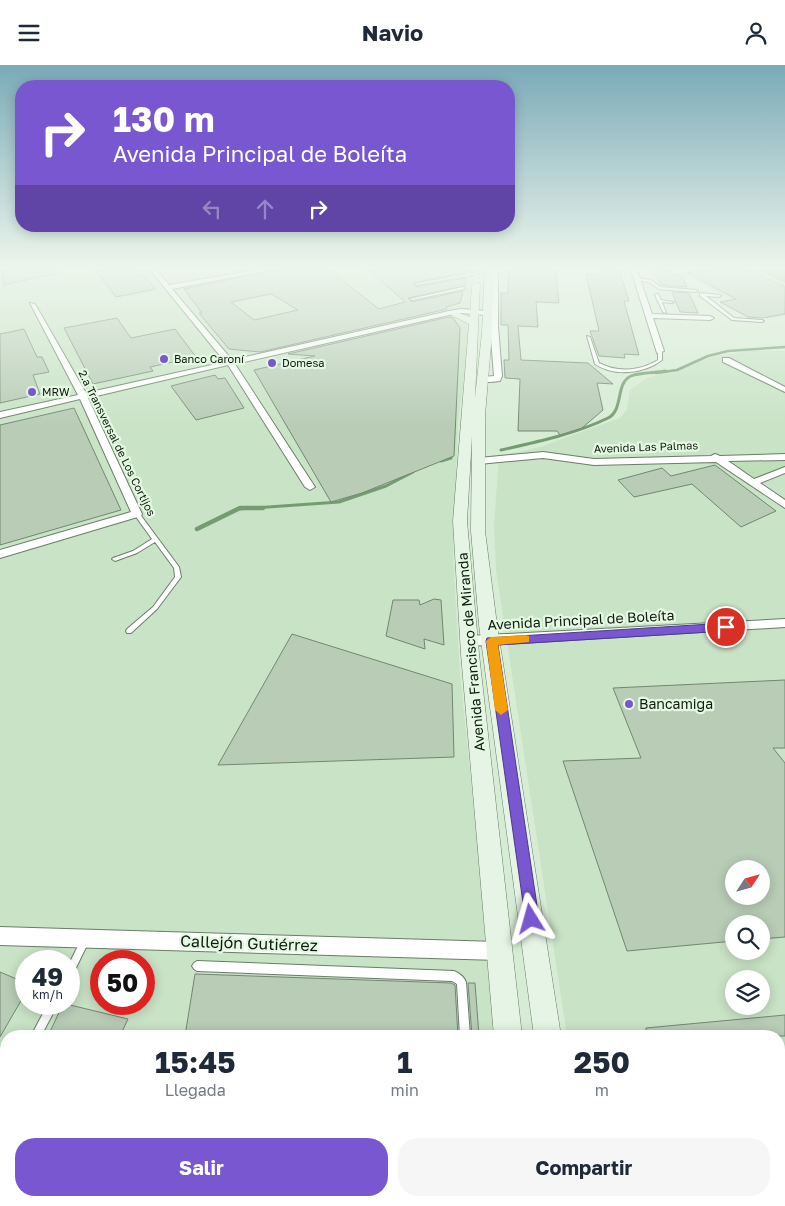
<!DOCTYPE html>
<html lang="es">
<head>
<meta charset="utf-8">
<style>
	:root { --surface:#fff; --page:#f6f6f7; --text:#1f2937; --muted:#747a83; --accent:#7957d1 }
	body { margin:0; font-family:"Golos Text",sans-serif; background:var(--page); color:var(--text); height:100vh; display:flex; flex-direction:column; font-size:19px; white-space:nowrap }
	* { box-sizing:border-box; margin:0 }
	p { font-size:16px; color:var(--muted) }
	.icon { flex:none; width:28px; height:28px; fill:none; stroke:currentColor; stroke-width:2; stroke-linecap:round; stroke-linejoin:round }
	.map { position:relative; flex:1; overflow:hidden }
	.details { position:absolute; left:0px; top:965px; width:785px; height:176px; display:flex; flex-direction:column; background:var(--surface); border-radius:20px 20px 0 0; box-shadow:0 2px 12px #0003 }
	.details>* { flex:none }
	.banner { position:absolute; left:15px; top:15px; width:500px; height:152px; border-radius:20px; box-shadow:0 2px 12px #0003; background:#7957d1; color:#fff; overflow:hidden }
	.needle { width:32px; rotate:54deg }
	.buttons { position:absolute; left:725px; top:795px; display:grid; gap:10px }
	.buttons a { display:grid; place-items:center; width:45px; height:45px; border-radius:50%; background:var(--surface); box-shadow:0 2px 12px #0003; font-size:25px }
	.speed { position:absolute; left:15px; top:885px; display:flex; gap:10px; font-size:25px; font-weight:700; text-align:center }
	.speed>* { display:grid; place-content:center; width:65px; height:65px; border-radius:50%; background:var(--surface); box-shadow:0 2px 12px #0003; line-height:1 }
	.speed small { font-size:12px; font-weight:400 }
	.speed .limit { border:8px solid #d22; background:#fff; color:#111 }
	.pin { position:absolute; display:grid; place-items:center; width:42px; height:42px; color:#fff; margin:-21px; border:2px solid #fff; border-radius:50%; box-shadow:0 1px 5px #0007 }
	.me { position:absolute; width:55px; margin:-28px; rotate:352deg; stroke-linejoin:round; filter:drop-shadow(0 0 4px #0008) }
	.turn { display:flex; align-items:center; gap:18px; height:105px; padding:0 15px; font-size:22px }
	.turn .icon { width:65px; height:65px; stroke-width:2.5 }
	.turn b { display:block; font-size:35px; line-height:42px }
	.lanes { display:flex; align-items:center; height:48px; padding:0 15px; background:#0003; justify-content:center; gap:25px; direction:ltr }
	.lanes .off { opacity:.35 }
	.eta { display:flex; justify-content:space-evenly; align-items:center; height:85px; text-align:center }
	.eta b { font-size:30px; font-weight:700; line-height:35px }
	.primary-button { display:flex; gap:10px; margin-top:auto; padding:10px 15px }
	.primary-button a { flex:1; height:58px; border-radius:20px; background:var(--accent); color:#fff; font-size:20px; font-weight:700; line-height:58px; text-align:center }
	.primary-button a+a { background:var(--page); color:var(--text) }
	header { display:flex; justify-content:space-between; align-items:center; height:65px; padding:0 15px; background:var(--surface); font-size:22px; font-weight:700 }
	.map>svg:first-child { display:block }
	.built { fill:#c9e3c6; fill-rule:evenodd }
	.green { fill:#bedfba }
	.forest { fill:#87af83 }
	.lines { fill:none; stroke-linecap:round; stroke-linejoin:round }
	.stream-far2 { stroke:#759c71; stroke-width:2.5 }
	.stream-far1 { stroke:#759c71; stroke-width:3 }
	.stream { stroke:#759c71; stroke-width:4.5 }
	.building { fill:#b8ccb6; stroke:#738672; fill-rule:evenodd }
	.lane-casing { stroke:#6a7d68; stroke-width:2 }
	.street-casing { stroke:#6a7d68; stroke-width:2 }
	.secondary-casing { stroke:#6a7d68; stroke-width:1 }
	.lane { fill:#fff; fill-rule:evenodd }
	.street { fill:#fff; fill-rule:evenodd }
	.secondary { fill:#e5f4e4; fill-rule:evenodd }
	.route { fill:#7957d1; stroke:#4f3988 }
	.slow { fill:#f59e0b }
	.poi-dot { fill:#7957d1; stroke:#e4f9e2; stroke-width:2 }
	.labels { text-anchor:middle; stroke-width:4.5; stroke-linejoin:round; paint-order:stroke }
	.far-poi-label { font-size:11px; fill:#111810; stroke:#e4f9e2; text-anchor:start }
	.far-street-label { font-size:11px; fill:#111810; stroke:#e4f9e2 }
	.street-label { font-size:14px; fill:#111810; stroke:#e4f9e2 }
	.poi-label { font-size:14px; fill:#111810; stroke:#e4f9e2; text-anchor:start }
	.near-street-label { font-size:16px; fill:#111810; stroke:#e4f9e2 }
</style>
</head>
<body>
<header><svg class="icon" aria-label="menu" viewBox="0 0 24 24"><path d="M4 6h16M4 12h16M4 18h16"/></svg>Navio<svg class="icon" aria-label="person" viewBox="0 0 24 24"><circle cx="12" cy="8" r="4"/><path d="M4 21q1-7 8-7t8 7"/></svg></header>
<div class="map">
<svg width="785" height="1141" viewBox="0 0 785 1141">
	<rect width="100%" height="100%" fill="#d7ecd5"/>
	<path class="built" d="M0,202H475L468,284L458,357L453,492L460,609L497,971H6V1135H512L513,1141H0ZM26,896H69V939H26ZM101,896H144V939H101Z
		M677,202H785V251L768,254L681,208Z
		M749,286H785V1141H593L592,1135H779V971H567L496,505L494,460L499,391L540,382L620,353L627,344L630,325L647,313L717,291ZM734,804H761V831H734ZM734,859H761V886H734ZM734,914H761V941H734Z"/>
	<path class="green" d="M779,395L785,396V402L752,413L725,396Z"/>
	<path class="forest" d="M753,202H777L785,206V218Z"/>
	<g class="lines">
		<path class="stream-far2" d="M656,308L677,305L708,291L728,286L785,282"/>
		<path class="stream-far1" d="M501,385C537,377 575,369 608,353C624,345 615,318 631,311C640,307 656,308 666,306
			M441,396L451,393
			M238,444L339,437L386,421L413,407"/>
		<path class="stream" d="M197,464L240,443H263"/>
	</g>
	<path class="building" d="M0,202H58V208L4,220Z
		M93,202H138L139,212L144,211L156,224L116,232Z
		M288,202H325L379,244L405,237L365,202H469L468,207L412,218L416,222L466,213L464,221L408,233L412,237L463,226L460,238L446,242L447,244L260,287L229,284L199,248H202L184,224ZM271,229L298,245L254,255L231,237Z
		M509,202H555L559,238L536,237L538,262L518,261L521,295L588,298L613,319L597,318L603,345L582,363L560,370L557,366H518L520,314L505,313L504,295H509L508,260H501V228H508Z
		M599,202H618L629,236H624L639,290L624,289L625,293L599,291L590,266H599L586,209H600Z
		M652,202H669L673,211L681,209L687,222L661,220Z
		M728,202H744L785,222V249L762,253L748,252L720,237L736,234L688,208Z
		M672,227L689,228L698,248L680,247Z
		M449,252L453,253L460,263L454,391L362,428L331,437L254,305L315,291L288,289Z
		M117,253L131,273L175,264L196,292L150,302L153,306L93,319L64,263Z
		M24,264L37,292H42L49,307L33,310L40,329L0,338V269Z
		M215,310L218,314L225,313L244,343L196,355L171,321Z
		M74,343L121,445L0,480V360Z
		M715,400L776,446L741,462L692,419L634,432L618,415L662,403L671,411Z
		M434,534L441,535L444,580L424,574L425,584L386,571L393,535H419L420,540Z
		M292,569L452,619L454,692L218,700Z
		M785,615V683H773L785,698V872L761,874V859H734V876L627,886L563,696L641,693L613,623ZM734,804H761V831H734Z
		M0,907L26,918V927L0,972Z
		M195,909L451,918L455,920L458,971H185Z
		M468,918H475L479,971H472Z
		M63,939H66L128,954L120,971H48Z
		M785,950V971H646V963Z"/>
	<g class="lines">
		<defs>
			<path id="lane" d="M478,207L479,209L416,220L414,219Z
				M637,213L651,215L660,222L696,225L698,226L696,227L659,224L649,217L636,215Z
				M463,222L465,223L464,224L412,235L410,234Z
				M700,228L720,230L721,231L719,232L706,231L734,253L762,255L764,256L762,257L732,255L700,231Z
				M657,229H658L661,235L674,237L672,238L662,237L666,248L663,247L655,230Z
				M587,271L590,272L599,298C618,308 640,306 658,295V286L660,285L662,286V295C644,309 614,312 595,299Z
				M137,447L139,448L179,502L181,512L157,544L131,568H127L126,566L127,564L153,542L175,512L174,503L155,477L137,488L115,496L112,494L113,493L133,486L152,474L134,449Z
				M85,872L88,873L89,876L72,911L69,913V899L82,873Z
				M197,896L454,906C459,908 464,912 466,917L470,971H460L457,919L452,916L197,906L194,904L192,901L194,898Z
				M48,939H58L41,971H31Z
				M6,1023V1039L4,1045L0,1046V1030L2,1024Z
				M471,1135H483V1141H471Z"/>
			<path id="street" d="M148,202H154L169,220L273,202H286L172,224L232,295L449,246L461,244L486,246L489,248L486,250L461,248L449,250L235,299L315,422L310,425L305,422L228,300L88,333L142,449L141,451L0,493V485L131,447L80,334L0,353V347L78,330L30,238L35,239L86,328L225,297Z
				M488,202L498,203V261L502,311L500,316C494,317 483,318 479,314L483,312L494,311L490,261L492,226L485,221L488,219L492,220V204Z
				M630,202H636L652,249L710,251L714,253L710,255L653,253L664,286L657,288Z
				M723,293H729L785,322V327L723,297Z
				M543,387L594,394L711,391L715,389L720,391L785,389V395L728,396L754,414L785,402V408L760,418L785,435V443L716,397L594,400L543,393L479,399L474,396L479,393Z
				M785,554V562L469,581L463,576L469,571Z
				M0,862L498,877L504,880L507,886L504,892L498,895L0,880Z"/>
			<path id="secondary" d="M485,202H493L492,268L485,350V466L497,560L561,971H534L479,560L471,466L472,371L467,456L479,589L522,971H494L461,589L453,456L469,259L451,250L456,247L470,252L472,220L480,218L475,333L482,268Z
				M511,1135H543V1141H511Z
				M556,1135H588L589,1141H557Z"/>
		</defs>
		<use href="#lane" class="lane-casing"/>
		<use href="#street" class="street-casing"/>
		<use href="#secondary" class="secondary-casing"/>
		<use href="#lane" class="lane"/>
		<use href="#street" class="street"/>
		<use href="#secondary" class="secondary"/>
	</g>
	<linearGradient id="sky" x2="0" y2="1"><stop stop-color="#7aaab8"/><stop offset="0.56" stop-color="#edf6ec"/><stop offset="1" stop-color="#edf6ec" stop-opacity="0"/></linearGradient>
	<rect width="785" height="362" fill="url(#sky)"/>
	<path class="route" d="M726,558L731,562L726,566L498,580L539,854L537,859L531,862L526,859L486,576L487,573Z"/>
	<path class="slow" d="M525,570L529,571V577L498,580L508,645L501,650L495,645L486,576L491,572Z"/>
	<g class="poi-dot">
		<circle cx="164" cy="294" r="5"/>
		<circle cx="272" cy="298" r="5"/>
		<circle cx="32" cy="327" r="5"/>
		<circle cx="629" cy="639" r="5"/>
	</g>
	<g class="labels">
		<g class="far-poi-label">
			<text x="174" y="298">Banco Caroní</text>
			<text x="282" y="302">Domesa</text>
			<text x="42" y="331">MRW</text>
		</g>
		<g class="far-street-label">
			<text transform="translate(117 378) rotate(64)" y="4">2.ª Transversal de Los Cortijos</text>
			<text transform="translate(646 382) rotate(-2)" y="4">Avenida Las Palmas</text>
		</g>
		<g class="street-label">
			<text transform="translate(581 555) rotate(-3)" y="5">Avenida Principal de Boleíta</text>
			<text transform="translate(471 587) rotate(-95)" y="5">Avenida Francisco de Miranda</text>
		</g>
		<g class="poi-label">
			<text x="639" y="644">Bancamiga</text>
		</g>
		<g class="near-street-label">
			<text transform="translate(249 878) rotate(2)" y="6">Callejón Gutiérrez</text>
		</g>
	</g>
</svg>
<div class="buttons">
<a><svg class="needle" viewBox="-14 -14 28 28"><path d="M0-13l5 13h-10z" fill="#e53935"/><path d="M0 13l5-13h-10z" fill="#747a83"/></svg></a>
<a><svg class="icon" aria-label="search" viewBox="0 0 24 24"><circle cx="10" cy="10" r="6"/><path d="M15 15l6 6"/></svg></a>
<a><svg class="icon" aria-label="layers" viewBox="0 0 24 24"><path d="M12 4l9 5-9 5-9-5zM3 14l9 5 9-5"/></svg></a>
</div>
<div class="speed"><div>49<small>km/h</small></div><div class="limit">50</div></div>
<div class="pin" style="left:726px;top:562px;background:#d93025"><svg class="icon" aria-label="arrive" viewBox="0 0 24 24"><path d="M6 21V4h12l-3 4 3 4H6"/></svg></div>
<svg class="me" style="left:531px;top:854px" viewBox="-20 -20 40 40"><path d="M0-17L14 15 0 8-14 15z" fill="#7957d1" stroke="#fff" stroke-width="4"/></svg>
<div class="banner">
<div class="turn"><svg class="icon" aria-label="right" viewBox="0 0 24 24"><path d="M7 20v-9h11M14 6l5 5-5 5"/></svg><div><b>130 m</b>Avenida Principal de Boleíta</div></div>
<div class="lanes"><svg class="icon off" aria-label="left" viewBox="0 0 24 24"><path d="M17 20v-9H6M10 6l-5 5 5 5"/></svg><svg class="icon off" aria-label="ahead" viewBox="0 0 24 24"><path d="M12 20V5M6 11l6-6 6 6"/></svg><svg class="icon" aria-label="right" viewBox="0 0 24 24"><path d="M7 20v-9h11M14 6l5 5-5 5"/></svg></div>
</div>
<section class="details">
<div class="eta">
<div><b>15:45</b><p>Llegada</p></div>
<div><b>1</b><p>min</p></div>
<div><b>250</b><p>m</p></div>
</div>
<div class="primary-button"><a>Salir</a><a>Compartir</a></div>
</section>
</div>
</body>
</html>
